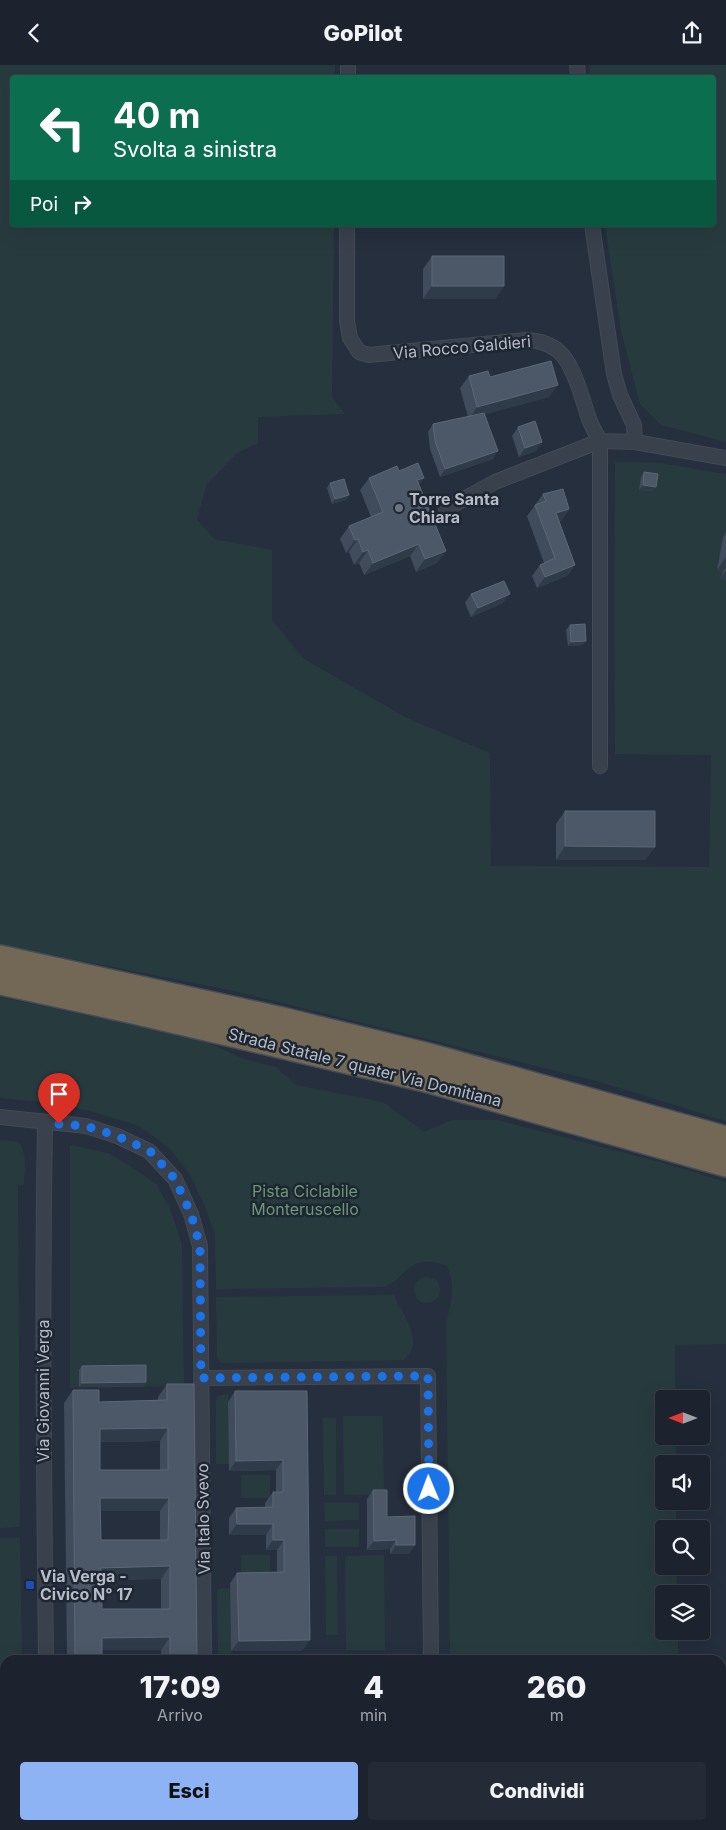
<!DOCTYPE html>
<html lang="it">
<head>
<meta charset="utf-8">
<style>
	:root { --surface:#1c232e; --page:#252b36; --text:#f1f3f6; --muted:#a0a4aa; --line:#3a404a; --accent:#8db3f4 }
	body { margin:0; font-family:Inter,sans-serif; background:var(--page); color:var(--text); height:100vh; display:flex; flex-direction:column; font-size:19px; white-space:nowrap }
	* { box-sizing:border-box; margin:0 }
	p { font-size:16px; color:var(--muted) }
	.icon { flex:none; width:28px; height:28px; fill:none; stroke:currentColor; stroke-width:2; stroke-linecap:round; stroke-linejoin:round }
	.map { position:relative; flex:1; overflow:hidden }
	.details { position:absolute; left:0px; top:1590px; width:726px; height:175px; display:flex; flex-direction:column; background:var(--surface); border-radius:15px 15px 0 0; box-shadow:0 5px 20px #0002,0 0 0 1px var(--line) }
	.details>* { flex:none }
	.guide { position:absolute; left:10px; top:10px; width:706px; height:152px; border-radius:5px; box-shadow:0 5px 20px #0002,0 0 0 1px var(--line); background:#0b6e4f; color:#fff; overflow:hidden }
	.needle { width:32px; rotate:270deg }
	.fabs { position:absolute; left:655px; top:1325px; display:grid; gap:10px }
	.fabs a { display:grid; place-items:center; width:55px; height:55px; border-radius:5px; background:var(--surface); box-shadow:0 5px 20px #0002,0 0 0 1px var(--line); font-size:25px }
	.pin { position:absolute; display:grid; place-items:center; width:42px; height:42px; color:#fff; margin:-51px -21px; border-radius:50% 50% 50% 0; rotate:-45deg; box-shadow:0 0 5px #0007 }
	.pin .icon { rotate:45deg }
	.me { position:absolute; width:55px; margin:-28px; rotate:359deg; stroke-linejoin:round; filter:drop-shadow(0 0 4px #0008) }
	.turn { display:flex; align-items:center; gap:18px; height:105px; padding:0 20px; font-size:22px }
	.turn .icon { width:65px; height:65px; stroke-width:2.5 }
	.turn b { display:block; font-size:35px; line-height:42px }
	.then { display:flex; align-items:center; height:48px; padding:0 20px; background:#0003; gap:10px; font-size:19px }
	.eta { display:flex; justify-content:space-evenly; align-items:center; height:85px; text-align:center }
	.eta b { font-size:30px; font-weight:800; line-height:35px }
	.primary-button { display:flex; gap:10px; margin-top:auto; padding:10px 20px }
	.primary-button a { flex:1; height:58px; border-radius:5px; background:var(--accent); color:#111; font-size:20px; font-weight:800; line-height:58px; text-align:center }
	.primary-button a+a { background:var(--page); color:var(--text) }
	header { display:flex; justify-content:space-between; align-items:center; height:65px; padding:0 20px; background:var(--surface); font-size:22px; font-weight:800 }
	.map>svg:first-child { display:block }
	.green { fill:#273b3e }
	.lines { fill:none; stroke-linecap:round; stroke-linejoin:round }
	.street-casing { stroke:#424a56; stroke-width:16 }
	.highway-casing { stroke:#444c58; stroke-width:28 }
	.street { stroke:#39414d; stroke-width:14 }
	.highway { stroke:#736856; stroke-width:25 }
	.wall { fill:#404b5b; fill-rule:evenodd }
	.shaded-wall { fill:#303b4a }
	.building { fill:#4c5867; stroke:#5d6776; fill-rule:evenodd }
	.route { stroke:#1a73e8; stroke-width:9; stroke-dasharray:0 16.2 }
	.worship-dot { fill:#6b7280; stroke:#1e2632; stroke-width:2 }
	.transit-dot { fill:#1a4fb4; stroke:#1e2632; stroke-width:2 }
	.labels { text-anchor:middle; stroke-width:5; stroke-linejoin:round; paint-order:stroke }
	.street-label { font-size:16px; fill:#b5bcc8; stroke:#1e2632 }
	.poi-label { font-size:16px; font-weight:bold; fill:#b5bcc8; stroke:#1e2632; text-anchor:start }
	.park-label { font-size:16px; fill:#6c9877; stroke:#1e2632 }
</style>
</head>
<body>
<header><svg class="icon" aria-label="back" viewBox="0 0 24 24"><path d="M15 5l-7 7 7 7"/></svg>GoPilot<svg class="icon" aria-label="share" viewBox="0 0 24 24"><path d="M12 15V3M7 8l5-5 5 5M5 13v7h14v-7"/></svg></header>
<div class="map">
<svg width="726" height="1765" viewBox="0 0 726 1765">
	<rect width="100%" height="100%" fill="#252f3d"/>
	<path class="green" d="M0,0H335V12H12V160H334L332,332L345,349L258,352V378L237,388L207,419L197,454L214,474L272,485V555L304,594L407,653L490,688L491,801L709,802L711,690L615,689L614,539L615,397L661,398L726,409V1056L600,1017L230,925L0,880Z
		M589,0H726V377L661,360L640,339L621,266L605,160H714V12H590Z
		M0,932L203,975L244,994L276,1002L296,1020L383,1037L424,1067L452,1055H497L660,1097L726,1117V1279L675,1280V1334H664V1371H676V1399H664V1436H676V1464H664V1501H677V1529H664V1566H678V1595H450L446,1258C451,1236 456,1223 447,1201C436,1197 422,1194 412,1201C400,1208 398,1218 383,1222L216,1224L215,1170L206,1144L189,1108L168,1082L139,1061L100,1049L62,1039L0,1033Z
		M0,1075C5,1076 12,1075 16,1077C29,1083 24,1109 24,1120H18L20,1462L0,1463Z
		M70,1080L108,1088L132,1102L157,1120L170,1144L182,1179L184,1321L70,1323Z
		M414 1225a13 13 0 1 1 26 0a13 13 0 1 1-26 0Z
		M394,1230C402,1249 427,1279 403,1295L221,1298L217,1293L216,1232Z
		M228,1329L229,1399H216V1335L217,1331Z
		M343,1351H383L384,1429L344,1430Z
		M323,1353H336V1430H324Z
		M241,1410H270V1433H241Z
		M324,1438H359V1455L325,1456Z
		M325,1464H359V1482H325Z
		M0,1473H20L22,1595H5V1602H0Z
		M241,1490H270V1513H241Z
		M384,1490L385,1585H346L345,1491Z
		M325,1491H337L338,1570H326Z
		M230,1523L231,1594C224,1594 220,1594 218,1586L217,1524Z
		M5,1612V1760H23V1765H0V1613Z
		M224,1760H410V1765H224Z
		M453,1760H679L680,1765H453Z"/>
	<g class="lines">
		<defs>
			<path id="street" d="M577,0L578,12
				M348,12V0
				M347,160V256L350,273L359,287L369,290L379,289L526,275C536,275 547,278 556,284C574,297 582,334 589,354C592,362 596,369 600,376L635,377L726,393
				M592,160L614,309L620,330L634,360L635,377
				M446,444L495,417L600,376V701
				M0,1052L86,1061L117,1071L149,1086L175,1114L191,1149L200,1181L204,1595
				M45,1058C42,1237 44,1416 46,1595
				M201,1313L428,1311L431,1595
				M48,1760V1765
				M206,1760V1765
				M431,1760V1765"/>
			<path id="highway" d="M0,893L282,955L429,991L726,1074
				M0,917L129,945L425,1014L726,1099"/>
		</defs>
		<use href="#street" class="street-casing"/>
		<use href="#highway" class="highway-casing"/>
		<use href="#street" class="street"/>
		<use href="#highway" class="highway"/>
	</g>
	<path class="wall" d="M432,191L504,221L495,234H423V204Z
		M469,311L490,312L549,332L485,349L493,394L440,412L430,384L428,367L433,359L468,352L460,323Z
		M518,362L542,377L536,386L519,392L512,371Z
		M399,406L419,420L446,486L437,498L416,507L410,491L364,510L359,498L354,500L349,487L346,488L340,474L349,461L371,452L360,425L369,413Z
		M644,407L653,426L639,425L641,412Z
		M330,418L349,430L346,435L332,439L327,423Z
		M543,429L569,444L561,456H559L575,500L567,511L537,523L532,511L540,500L544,498L527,451Z
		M726,467V515L720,514L723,507L717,505L723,472Z
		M471,529L503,538L471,552L465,538Z
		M570,560L583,580L568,581L566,565Z
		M565,746L655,782L645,795H556V759Z
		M82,1301L146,1317L143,1322H79V1305Z
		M167,1319L197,1595H161V1585H102V1595H67L64,1338L73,1325L99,1337L158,1335V1332ZM160,1376V1405H100V1377ZM101,1446H160V1475H101ZM161,1514V1544H102L101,1515Z
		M235,1326H307L302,1586H231L230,1518L237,1508L277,1507V1485H266V1470H229V1453L236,1443L265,1442V1438L273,1427H276V1405L229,1406L228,1337Z
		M373,1425L387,1452L409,1489H390V1484L367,1485V1434Z
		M68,1760H198V1765H68Z"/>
	<path class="shaded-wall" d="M432,221H504L495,234H423Z
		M558,320L549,332L469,354L477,342Z
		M542,377L536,386L519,392L525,383Z
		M498,386L493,394L440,412L445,404Z
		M424,413L415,426L417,415Z
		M643,420L656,422L653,426L639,425Z
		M349,430L346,435L332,439L335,434Z
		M569,444L561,456L548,459L556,448Z
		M358,474L349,487L346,488L355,475Z
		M419,479L410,491L364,510L373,498Z
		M368,485L359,498L354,500L363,487Z
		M446,486L437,498L416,507L425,494Z
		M726,492V502L723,507L717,505Z
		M575,500L567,511L537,523L545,512Z
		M726,505V515L720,514Z
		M510,529L503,538L471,552L478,543Z
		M586,576L583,580L568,581L571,577Z
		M565,781L655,782L645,795H556Z
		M146,1317L143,1322H79L82,1318Z
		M168,1363L160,1376L91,1377L100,1364Z
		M283,1395L276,1405L229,1406L236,1396Z
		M100,1433H169L160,1446H92Z
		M237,1459H273L266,1470H229Z
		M273,1475H284L277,1485H266Z
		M396,1475L390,1484L367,1485L374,1476Z
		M396,1480H415L409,1489H390Z
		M170,1501L161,1514L92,1515L101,1503Z
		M170,1572L161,1585H93L102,1573Z
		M310,1575L302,1586H231L239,1576Z"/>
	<path class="building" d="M432,191H504V221H432Z
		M551,296L558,320L477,342L469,311L488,306L490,312Z
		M484,348L498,386L445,404L435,376L433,359Z
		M535,356L542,377L525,383L518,362Z
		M418,398L424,413L417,415L446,486L425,494L419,479L373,498L368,485L363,487L358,474L355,475L349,461L383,447L369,413L397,401L399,406Z
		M644,407L658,409L656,422L643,420Z
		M344,414L349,430L335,434L330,418Z
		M563,424L569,444L556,448L575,500L545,512L540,500L555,493L535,440L546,436L543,429Z
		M504,516L510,529L478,543L471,529Z
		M585,559L586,576L571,577L570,560Z
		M565,746H655V782L565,781Z
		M146,1300V1317L82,1318V1301Z
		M167,1319H194L197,1595H170V1572L102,1573V1595H75L73,1325H99V1337L167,1335ZM168,1363V1405H100V1364ZM100,1433H169L168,1475H101ZM170,1501V1544H102L101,1503Z
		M235,1326H307L310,1575L239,1576L237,1508L284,1507V1475H273V1459H237L236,1443L273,1442V1427H283V1395L236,1396Z
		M373,1425H387V1452L415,1451V1480H396V1475L374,1476Z
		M77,1760H198V1765H77Z"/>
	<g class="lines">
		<path class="route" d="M59,1059L86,1061L117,1071L150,1086L175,1114L191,1149L200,1181L201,1313L428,1311L429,1424"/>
	</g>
	<circle class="worship-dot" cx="399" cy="443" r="5"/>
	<rect class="transit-dot" x="25" y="1515" width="10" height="10" rx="2.5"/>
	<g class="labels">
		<g class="street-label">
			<text transform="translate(462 282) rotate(-5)" y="6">Via Rocco Galdieri</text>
			<text transform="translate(365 1002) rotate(14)" y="6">Strada Statale 7 quater Via Domitiana</text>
			<text transform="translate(43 1326) rotate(-90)" y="6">Via Giovanni Verga</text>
			<text transform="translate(203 1454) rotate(-91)" y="6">Via Italo Svevo</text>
		</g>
		<g class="poi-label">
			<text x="409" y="440">Torre Santa<tspan x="409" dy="18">Chiara</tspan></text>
			<text x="40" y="1517">Via Verga -<tspan x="40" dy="18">Civico N° 17</tspan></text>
		</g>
		<g class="park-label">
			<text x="305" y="1132">Pista Ciclabile<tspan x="305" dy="18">Monteruscello</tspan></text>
		</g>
	</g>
</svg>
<div class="fabs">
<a><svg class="needle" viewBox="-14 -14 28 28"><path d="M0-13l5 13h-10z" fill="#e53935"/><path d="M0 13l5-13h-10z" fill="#a0a4aa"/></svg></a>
<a><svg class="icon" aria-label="sound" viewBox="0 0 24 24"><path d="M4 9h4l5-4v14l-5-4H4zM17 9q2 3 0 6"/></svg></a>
<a><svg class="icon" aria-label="search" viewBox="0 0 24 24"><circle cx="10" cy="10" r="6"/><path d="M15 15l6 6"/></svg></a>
<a><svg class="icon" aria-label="layers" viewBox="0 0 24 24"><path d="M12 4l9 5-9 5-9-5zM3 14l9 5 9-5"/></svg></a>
</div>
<div class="pin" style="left:59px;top:1059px;background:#d93025"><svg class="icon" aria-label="arrive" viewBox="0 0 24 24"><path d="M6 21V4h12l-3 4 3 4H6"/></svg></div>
<svg class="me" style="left:429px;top:1424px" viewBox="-20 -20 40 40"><circle r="17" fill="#1a73e8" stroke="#fff" stroke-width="3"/><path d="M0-11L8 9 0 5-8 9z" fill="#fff"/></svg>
<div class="guide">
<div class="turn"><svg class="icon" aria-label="left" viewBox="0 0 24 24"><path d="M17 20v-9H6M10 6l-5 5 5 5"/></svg><div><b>40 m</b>Svolta a sinistra</div></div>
<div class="then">Poi<svg class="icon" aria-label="right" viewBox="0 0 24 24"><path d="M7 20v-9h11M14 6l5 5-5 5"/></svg></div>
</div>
<section class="details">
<div class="eta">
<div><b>17:09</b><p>Arrivo</p></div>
<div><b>4</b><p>min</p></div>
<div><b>260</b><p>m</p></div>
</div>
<div class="primary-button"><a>Esci</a><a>Condividi</a></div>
</section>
</div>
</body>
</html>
